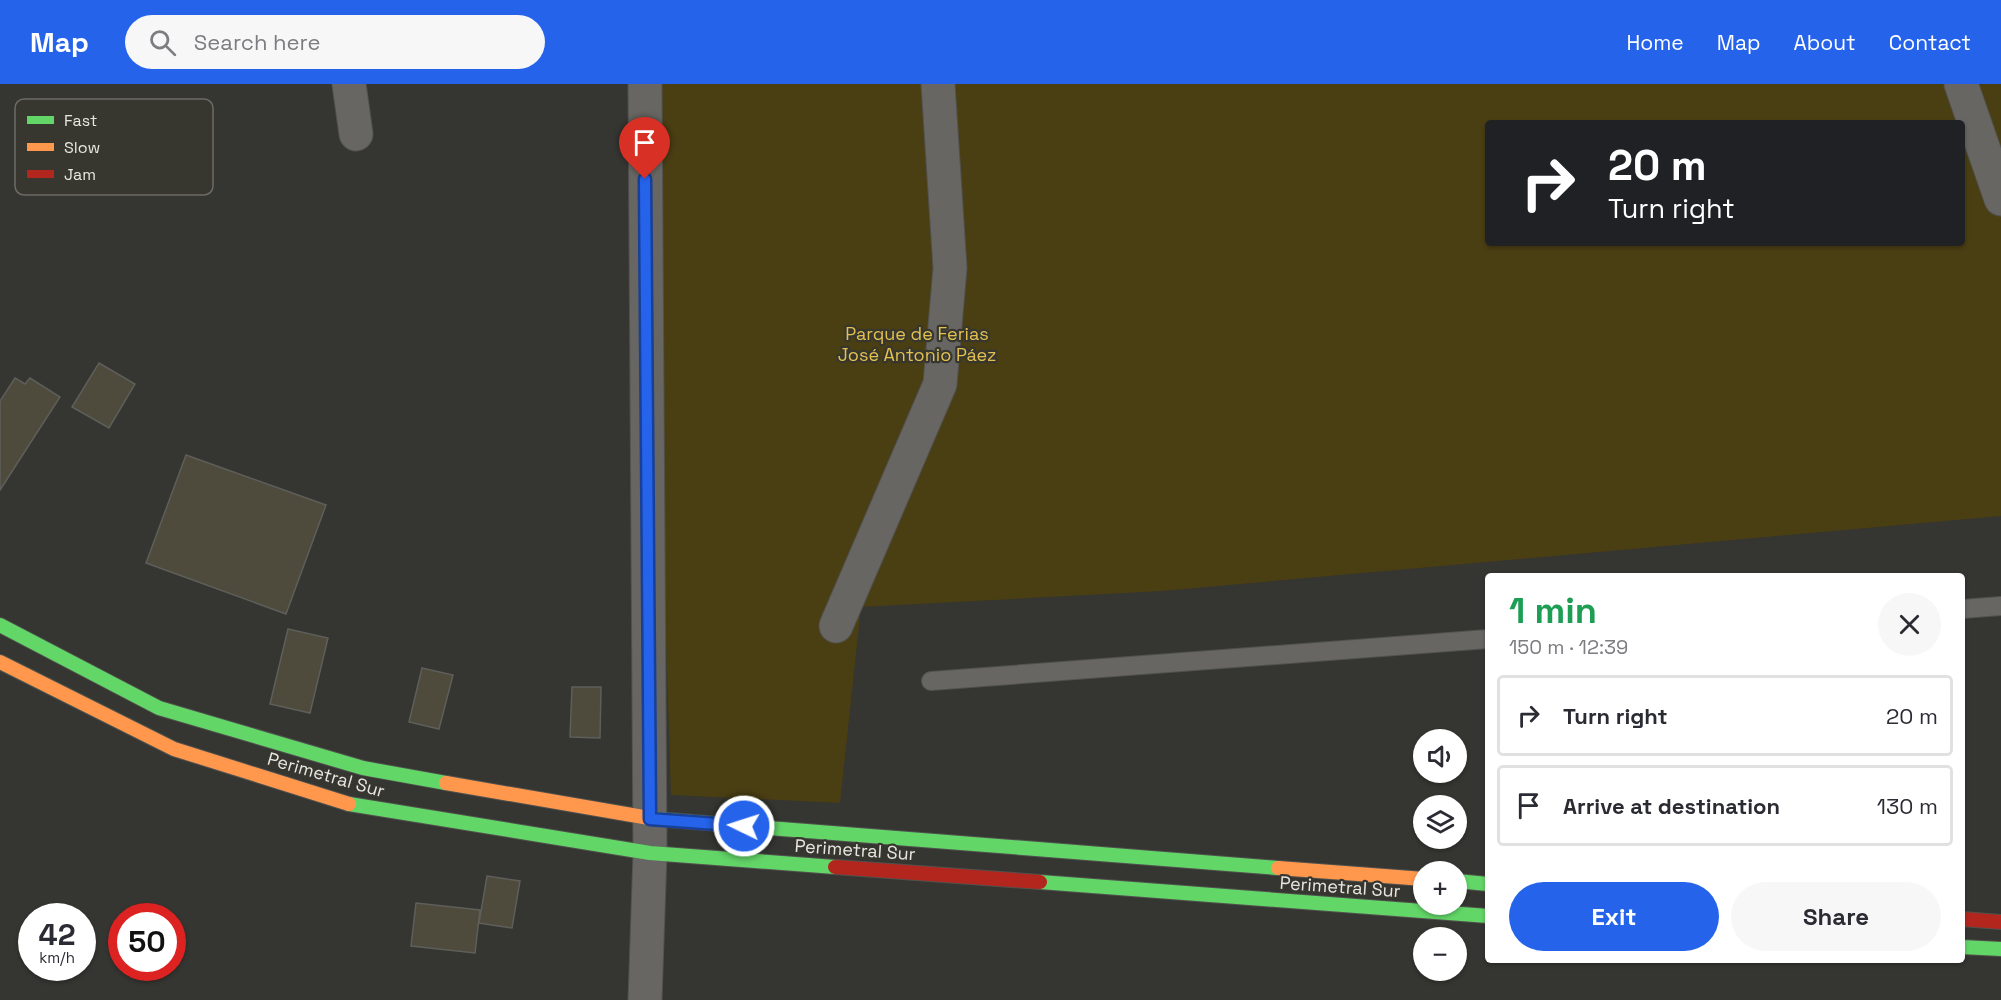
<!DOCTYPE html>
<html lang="en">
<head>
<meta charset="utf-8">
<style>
	:root { --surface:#fff; --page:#f7f7f7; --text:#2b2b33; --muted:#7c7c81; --line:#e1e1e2; --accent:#2563eb }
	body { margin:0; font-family:"Space Grotesk",sans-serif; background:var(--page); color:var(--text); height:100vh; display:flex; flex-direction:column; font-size:22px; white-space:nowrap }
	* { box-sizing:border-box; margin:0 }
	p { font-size:20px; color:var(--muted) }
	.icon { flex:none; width:33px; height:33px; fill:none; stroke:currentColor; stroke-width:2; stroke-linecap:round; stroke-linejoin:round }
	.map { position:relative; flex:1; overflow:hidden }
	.panel { position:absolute; left:1485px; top:489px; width:480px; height:390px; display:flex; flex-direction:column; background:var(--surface); border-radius:6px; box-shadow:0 2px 4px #0004 }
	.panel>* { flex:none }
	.top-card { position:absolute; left:1485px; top:36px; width:480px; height:126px; border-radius:6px; box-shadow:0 2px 4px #0004; background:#202124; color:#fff; overflow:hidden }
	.controls { position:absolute; left:1413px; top:645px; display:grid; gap:12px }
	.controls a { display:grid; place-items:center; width:54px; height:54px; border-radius:50%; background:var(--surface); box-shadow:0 2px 4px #0004; font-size:30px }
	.speed { position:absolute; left:18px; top:819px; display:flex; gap:12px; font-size:30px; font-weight:700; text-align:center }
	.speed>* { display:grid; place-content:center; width:78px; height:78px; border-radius:50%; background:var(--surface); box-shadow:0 2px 4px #0004; line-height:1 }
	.speed small { font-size:15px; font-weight:400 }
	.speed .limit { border:9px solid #d22; background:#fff; color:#111 }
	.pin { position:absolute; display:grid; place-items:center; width:51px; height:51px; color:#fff; margin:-62px -26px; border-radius:50% 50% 50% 0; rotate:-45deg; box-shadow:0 0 6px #0007 }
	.pin .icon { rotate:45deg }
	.me { position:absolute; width:66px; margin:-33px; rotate:274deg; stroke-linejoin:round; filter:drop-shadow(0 0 4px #0008) }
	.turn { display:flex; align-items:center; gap:21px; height:126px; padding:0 24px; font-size:27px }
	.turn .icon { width:78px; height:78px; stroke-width:2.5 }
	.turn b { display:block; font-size:42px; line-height:51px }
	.round { display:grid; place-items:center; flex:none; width:63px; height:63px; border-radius:32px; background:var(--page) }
	.summary { display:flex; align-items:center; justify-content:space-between; height:102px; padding:0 24px }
	h1 { font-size:36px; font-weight:700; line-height:45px; color:#1e9e55 }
	.action { display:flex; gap:12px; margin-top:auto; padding:12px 24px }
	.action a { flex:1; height:69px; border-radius:36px; background:var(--accent); color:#fff; font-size:24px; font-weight:700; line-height:69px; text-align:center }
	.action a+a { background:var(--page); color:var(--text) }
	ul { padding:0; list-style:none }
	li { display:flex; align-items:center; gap:18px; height:81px; margin:0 12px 9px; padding:0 12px; border:3px solid var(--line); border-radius:6px }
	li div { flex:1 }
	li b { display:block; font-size:22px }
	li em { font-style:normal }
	header { display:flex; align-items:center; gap:36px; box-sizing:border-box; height:84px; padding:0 30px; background:var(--accent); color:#fff }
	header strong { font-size:28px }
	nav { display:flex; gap:33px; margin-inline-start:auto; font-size:21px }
	.search { width:420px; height:54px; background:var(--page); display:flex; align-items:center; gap:15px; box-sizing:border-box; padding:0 21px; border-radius:33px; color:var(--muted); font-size:22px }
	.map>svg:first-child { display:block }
	.green { fill:#4a3e13; fill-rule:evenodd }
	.building { fill:#4e4b3d; stroke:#5e5e5b; stroke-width:1.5 }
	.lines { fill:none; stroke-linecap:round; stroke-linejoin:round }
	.lane-casing { stroke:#51514e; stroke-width:20 }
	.street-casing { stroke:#51514e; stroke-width:35 }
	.fast-casing { stroke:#51514e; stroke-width:16 }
	.slow-casing { stroke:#51514e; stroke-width:16 }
	.jam-casing { stroke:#51514e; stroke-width:16 }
	.lane { stroke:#676663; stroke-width:18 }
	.street { stroke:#676663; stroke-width:33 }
	.fast { stroke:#63d668; stroke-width:14 }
	.slow { stroke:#ff974d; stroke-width:14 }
	.jam { stroke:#b3261e; stroke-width:14 }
	.route-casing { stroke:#184099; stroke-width:15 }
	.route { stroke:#2563eb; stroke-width:10 }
	.labels { text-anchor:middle; stroke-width:4.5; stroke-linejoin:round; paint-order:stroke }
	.park-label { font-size:18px; fill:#e3c14e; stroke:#37362f }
	.street-label { font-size:18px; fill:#e8e6e2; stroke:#37362f }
	.key { fill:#37362f; stroke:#6c6b65; stroke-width:1.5 }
	.key-label { font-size:16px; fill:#e8e6e2 }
</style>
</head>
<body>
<header>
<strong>Map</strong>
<div class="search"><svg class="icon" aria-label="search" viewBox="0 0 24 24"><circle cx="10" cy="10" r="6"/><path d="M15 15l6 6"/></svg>Search here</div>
<nav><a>Home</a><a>Map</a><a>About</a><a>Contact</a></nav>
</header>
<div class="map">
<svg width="2001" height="916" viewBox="0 0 2001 916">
	<rect width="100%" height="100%" fill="#353531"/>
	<path class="green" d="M648,0H2001V432L1162,507L861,523L840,719L671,711ZM1488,39H1962V159H1488Z"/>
	<path class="building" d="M99,279L135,300L109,344L72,323Z
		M15,294L25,300L30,294L60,313L0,406V317Z
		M186,371L326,421L286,530L146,479Z
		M288,545L328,554L310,629L270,620Z
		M422,584L453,591L439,645L409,638Z
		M572,603H601L600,654L570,653Z
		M487,792L520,797L512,844L479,839Z
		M416,819L480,826L475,869L411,862Z"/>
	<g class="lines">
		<defs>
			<path id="lane" d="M1962,525L2001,522
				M931,597L1488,555"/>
			<path id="street" d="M349,0L356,50
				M645,0L650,769L645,916
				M1961,0L2001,115
				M836,542L940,300L950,184L938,0"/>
			<path id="fast" d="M0,541L159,624L363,684L446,699
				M349,720L650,769L835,783
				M655,735L1278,784
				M1456,797L1488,800
				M1040,798L1488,832
				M1962,863L2001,865"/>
			<path id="slow" d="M0,578L174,665L349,720
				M446,699L655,735
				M1278,784L1424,795"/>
			<path id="jam" d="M835,783L1040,798
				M1962,835L2001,838"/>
		</defs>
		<use href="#lane" class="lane-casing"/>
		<use href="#street" class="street-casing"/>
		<use href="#fast" class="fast-casing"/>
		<use href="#slow" class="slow-casing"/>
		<use href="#jam" class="jam-casing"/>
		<use href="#lane" class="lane"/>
		<use href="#street" class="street"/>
		<use href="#fast" class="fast"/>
		<use href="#slow" class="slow"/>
		<use href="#jam" class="jam"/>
	</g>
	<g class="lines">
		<defs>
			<path id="route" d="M645,95L650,735L744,742"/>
		</defs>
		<use href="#route" class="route-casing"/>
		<use href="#route" class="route"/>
	</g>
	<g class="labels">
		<g class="park-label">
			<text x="917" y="256">Parque de Ferias<tspan x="917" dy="21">José Antonio Páez</tspan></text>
		</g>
		<g class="street-label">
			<text transform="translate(326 691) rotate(16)" y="6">Perimetral Sur</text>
			<text transform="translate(855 766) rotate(4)" y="6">Perimetral Sur</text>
			<text transform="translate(1340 803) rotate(4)" y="6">Perimetral Sur</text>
		</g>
	</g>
	<rect x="15" y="15" width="198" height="96" rx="9" class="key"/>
	<rect x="27" y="32" width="27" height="8" fill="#63d668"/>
	<rect x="27" y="59" width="27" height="8" fill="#ff974d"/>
	<rect x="27" y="86" width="27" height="8" fill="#b3261e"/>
	<g class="key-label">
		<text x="64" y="42">Fast</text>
		<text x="64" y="69">Slow</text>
		<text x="64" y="96">Jam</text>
	</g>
</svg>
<div class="controls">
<a><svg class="icon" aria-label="sound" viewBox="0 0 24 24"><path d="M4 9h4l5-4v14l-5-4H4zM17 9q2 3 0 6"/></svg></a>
<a><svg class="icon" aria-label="layers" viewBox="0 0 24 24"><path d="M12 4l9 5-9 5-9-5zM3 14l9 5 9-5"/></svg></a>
<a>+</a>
<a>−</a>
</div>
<div class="speed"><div>42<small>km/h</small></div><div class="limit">50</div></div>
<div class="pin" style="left:645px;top:95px;background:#d93025"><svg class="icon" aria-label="arrive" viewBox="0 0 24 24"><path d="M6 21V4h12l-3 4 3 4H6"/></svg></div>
<svg class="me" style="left:744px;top:742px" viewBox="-20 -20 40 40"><circle r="17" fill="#2563eb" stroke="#fff" stroke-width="3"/><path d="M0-11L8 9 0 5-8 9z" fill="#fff"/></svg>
<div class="top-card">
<div class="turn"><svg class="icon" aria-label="right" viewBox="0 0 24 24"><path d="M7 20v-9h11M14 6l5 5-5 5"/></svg><div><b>20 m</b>Turn right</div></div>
</div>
<section class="panel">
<div class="summary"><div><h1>1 min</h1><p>150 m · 12:39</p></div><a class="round"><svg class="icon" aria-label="close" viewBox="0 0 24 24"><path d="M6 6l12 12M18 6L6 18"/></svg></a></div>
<ul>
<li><svg class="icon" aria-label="right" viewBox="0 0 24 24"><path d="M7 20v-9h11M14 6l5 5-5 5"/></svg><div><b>Turn right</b></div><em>20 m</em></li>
<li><svg class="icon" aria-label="arrive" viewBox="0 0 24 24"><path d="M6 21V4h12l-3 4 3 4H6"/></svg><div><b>Arrive at destination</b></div><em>130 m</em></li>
</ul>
<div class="action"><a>Exit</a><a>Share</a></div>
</section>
</div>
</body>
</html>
